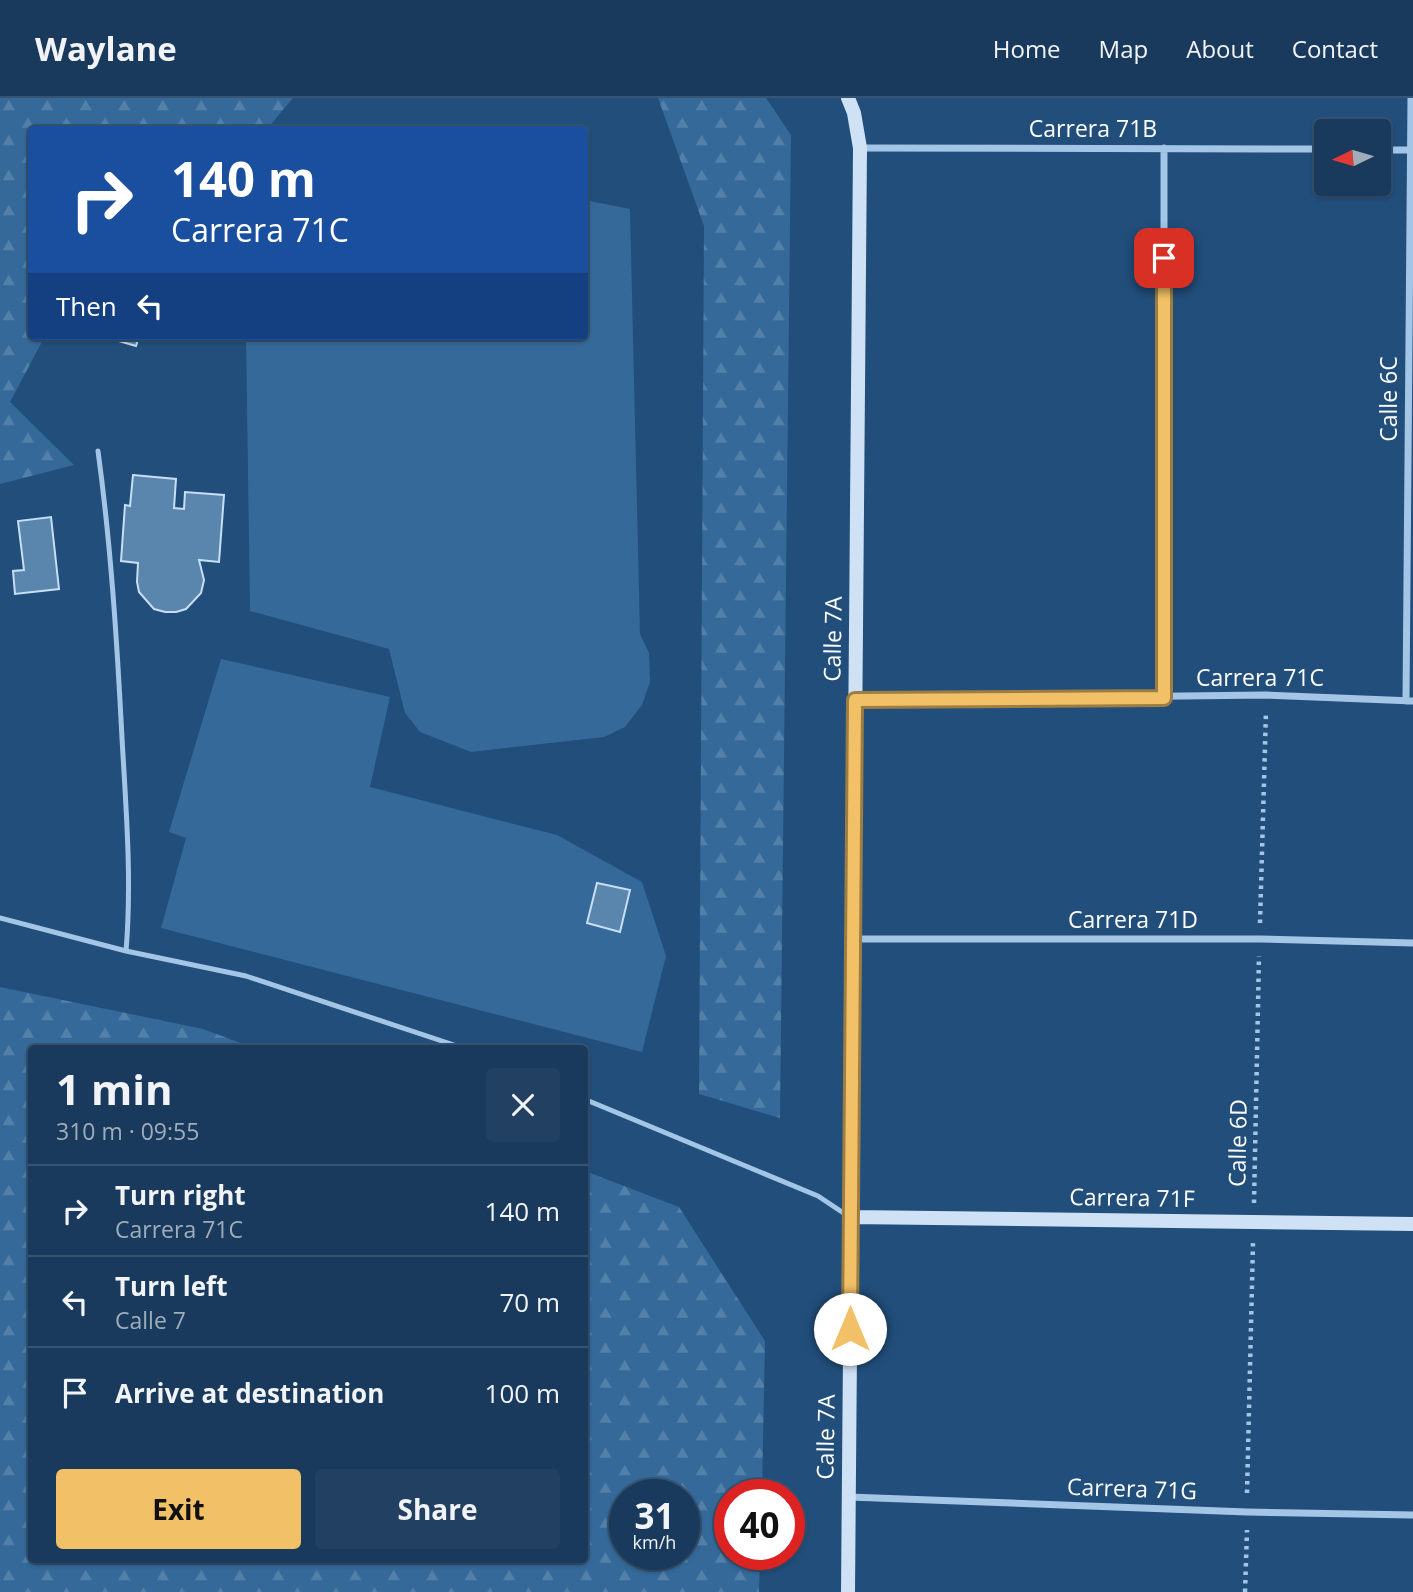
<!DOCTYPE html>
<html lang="en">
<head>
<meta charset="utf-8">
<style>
	:root { --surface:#193a5c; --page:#224162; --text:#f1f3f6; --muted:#9fadbb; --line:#375472; --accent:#f2c066 }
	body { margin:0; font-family:"Open Sans",sans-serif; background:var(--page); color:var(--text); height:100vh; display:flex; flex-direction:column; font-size:26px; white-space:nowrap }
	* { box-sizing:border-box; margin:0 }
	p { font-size:23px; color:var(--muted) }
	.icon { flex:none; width:38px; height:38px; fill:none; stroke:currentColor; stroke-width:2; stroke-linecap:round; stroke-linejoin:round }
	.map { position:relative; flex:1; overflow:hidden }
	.panel { position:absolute; left:28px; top:947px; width:560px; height:518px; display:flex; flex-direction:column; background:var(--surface); border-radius:7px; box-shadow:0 2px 5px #0004,0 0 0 2px var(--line) }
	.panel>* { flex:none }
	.guide { position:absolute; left:28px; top:28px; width:560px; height:214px; border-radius:7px; box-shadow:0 2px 5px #0004,0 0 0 2px var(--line); background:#1a4fa0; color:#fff; overflow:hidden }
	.needle { width:46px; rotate:265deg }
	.buttons { position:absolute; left:1314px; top:21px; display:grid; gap:14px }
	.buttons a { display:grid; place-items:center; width:77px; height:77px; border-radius:7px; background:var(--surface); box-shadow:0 2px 5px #0004,0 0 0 2px var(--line); font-size:35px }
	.speed { position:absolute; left:609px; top:1381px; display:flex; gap:14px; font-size:35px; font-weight:700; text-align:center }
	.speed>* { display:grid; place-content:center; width:91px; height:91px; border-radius:50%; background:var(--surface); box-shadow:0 2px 5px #0004,0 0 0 2px var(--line); line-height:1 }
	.speed small { font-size:18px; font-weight:400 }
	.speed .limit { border:10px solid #d22; background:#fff; color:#111 }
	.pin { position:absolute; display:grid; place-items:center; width:60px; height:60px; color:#fff; margin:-30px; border-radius:14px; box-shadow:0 4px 10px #0006 }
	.me { position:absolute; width:77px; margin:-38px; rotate:0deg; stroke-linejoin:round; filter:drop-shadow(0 0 5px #0008) }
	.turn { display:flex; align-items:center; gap:24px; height:147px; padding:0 28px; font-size:32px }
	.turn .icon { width:91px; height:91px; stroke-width:2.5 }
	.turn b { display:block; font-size:49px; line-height:60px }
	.then { display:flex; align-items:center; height:66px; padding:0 28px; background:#0003; gap:14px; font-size:26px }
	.round { display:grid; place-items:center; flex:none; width:74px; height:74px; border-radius:7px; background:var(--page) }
	.summary { display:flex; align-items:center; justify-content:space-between; height:119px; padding:0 28px }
	h1 { font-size:42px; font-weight:700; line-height:52px }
	.cta { display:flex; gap:14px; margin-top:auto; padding:14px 28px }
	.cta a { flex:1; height:80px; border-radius:7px; background:var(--accent); color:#111; font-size:28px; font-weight:700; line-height:80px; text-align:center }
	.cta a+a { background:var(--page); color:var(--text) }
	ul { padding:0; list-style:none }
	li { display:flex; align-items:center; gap:21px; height:91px; padding:0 28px; border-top:2px solid var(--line) }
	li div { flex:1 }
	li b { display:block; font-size:26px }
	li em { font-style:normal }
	header { display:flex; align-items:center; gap:42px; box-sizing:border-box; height:98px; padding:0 35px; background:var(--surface); border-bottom:2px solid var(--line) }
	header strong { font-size:33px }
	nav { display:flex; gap:38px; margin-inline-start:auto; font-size:24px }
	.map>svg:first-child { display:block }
	.forest { fill:url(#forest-firs); fill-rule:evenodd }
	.garden { fill:#346999 }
	.building { fill:#5a85ad; stroke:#c7dff4; stroke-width:2 }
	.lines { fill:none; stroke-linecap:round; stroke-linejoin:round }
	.path { stroke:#a4c6e6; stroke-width:4.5; stroke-dasharray:3.5 5; stroke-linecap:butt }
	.lane { stroke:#a4c6e6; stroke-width:5 }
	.street { stroke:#a4c6e6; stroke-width:7 }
	.secondary { stroke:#cee1f5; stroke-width:14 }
	.route-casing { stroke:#9d7d42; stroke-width:18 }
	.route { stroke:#f2c066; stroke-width:12 }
	.labels { text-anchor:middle; stroke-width:7; stroke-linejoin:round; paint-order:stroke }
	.street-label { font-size:23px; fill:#fff; stroke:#214e7b }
</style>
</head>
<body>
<header>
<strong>Waylane</strong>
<nav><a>Home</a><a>Map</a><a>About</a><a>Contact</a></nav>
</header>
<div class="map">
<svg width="1413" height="1494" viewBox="0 0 1413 1494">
	<defs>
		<pattern id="forest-firs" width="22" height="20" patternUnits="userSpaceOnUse" patternTransform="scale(1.75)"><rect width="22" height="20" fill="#346999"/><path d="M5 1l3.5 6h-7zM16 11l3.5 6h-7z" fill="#5280a8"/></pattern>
	</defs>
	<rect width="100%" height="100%" fill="#214e7b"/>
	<path class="forest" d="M0,0H293L267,31L32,32V238H45L10,304L74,367L0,386Z
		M658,0H766L791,37L780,1020L699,996L704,128Z
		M0,889L203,931L254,950H32V1461H584L585,1073L679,1109L765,1243L762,1396H730V1456H760L759,1494H0ZM625,1396H684V1456H625Z"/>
	<path class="garden" d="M585,102L630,111L640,536L649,555L650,584L642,607L625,629L604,639L471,654L420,634L405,615L389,551L250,513L246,238H584Z
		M221,561L390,599L370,689L557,737L642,784L666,858L642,954L161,830L186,740L169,734Z"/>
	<path class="building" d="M113,238H139L136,248L112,241Z
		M133,377L176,381L174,410L184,411L185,394L224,397L219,464L199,462L204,482L201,495L186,511L176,514H165L154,511L139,494L137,484L138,465L121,463L125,407L130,408Z
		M51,419L59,491L15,496L13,473L24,472L18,423Z
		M597,785L630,792L620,834L587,825Z"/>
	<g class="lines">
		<path class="path" d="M1260,825L1266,613
			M1254,1105L1259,858
			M1247,1395L1253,1145
			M1245,1494L1247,1432"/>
		<path class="lane" d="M98,353C111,448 117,544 122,640C126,711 132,782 126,853
			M0,820L126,853L246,878L463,950
			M584,1001L818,1098L848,1118"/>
		<path class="street" d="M860,50L1326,51
			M1164,50V599
			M1379,52H1413
			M856,602L1266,597L1413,603
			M1406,603L1411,0
			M854,841H1260L1413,845
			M849,1399L1247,1414L1413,1417"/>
		<path class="secondary" d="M851,1119L1413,1126
			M848,1494L860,50L854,15L848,0"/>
	</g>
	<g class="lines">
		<defs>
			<path id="route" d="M850,1231L855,602L1164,600V160"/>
		</defs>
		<use href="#route" class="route-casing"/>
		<use href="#route" class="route"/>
	</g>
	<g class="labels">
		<g class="street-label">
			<text x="1093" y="39">Carrera 71B</text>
			<text transform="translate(1389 301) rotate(-90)" y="8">Calle 6C</text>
			<text transform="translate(833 541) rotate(-89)" y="8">Calle 7A</text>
			<text x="1260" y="588">Carrera 71C</text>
			<text x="1133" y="830">Carrera 71D</text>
			<text transform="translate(1238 1045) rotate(-89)" y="8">Calle 6D</text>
			<text transform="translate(1132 1100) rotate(1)" y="8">Carrera 71F</text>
			<text transform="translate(826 1339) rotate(-89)" y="8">Calle 7A</text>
			<text transform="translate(1132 1391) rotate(2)" y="8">Carrera 71G</text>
		</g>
	</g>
</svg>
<div class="buttons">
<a><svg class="needle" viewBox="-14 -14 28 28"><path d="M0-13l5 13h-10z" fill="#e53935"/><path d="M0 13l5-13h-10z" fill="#9fadbb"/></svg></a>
</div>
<div class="speed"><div>31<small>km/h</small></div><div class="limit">40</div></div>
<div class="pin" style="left:1164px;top:160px;background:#d93025"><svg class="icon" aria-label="arrive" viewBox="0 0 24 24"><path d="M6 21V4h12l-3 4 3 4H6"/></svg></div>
<svg class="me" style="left:850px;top:1231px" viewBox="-20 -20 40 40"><circle r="19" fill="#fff"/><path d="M0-13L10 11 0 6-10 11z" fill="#f2c066"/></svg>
<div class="guide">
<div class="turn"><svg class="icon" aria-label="right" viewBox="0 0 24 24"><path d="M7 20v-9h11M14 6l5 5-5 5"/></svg><div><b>140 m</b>Carrera 71C</div></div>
<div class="then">Then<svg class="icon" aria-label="left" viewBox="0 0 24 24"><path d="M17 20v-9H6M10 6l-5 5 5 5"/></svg></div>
</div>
<section class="panel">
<div class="summary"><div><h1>1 min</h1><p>310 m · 09:55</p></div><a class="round"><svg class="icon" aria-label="close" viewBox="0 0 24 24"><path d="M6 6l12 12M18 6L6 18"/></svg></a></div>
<ul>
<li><svg class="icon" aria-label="right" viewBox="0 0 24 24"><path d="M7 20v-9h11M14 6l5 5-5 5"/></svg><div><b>Turn right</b><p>Carrera 71C</p></div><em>140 m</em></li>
<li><svg class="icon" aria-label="left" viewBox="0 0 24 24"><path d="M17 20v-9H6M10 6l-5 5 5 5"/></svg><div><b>Turn left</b><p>Calle 7</p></div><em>70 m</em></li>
<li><svg class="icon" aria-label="arrive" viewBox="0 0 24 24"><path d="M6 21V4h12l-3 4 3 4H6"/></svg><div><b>Arrive at destination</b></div><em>100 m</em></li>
</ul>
<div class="cta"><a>Exit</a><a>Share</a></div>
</section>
</div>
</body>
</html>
